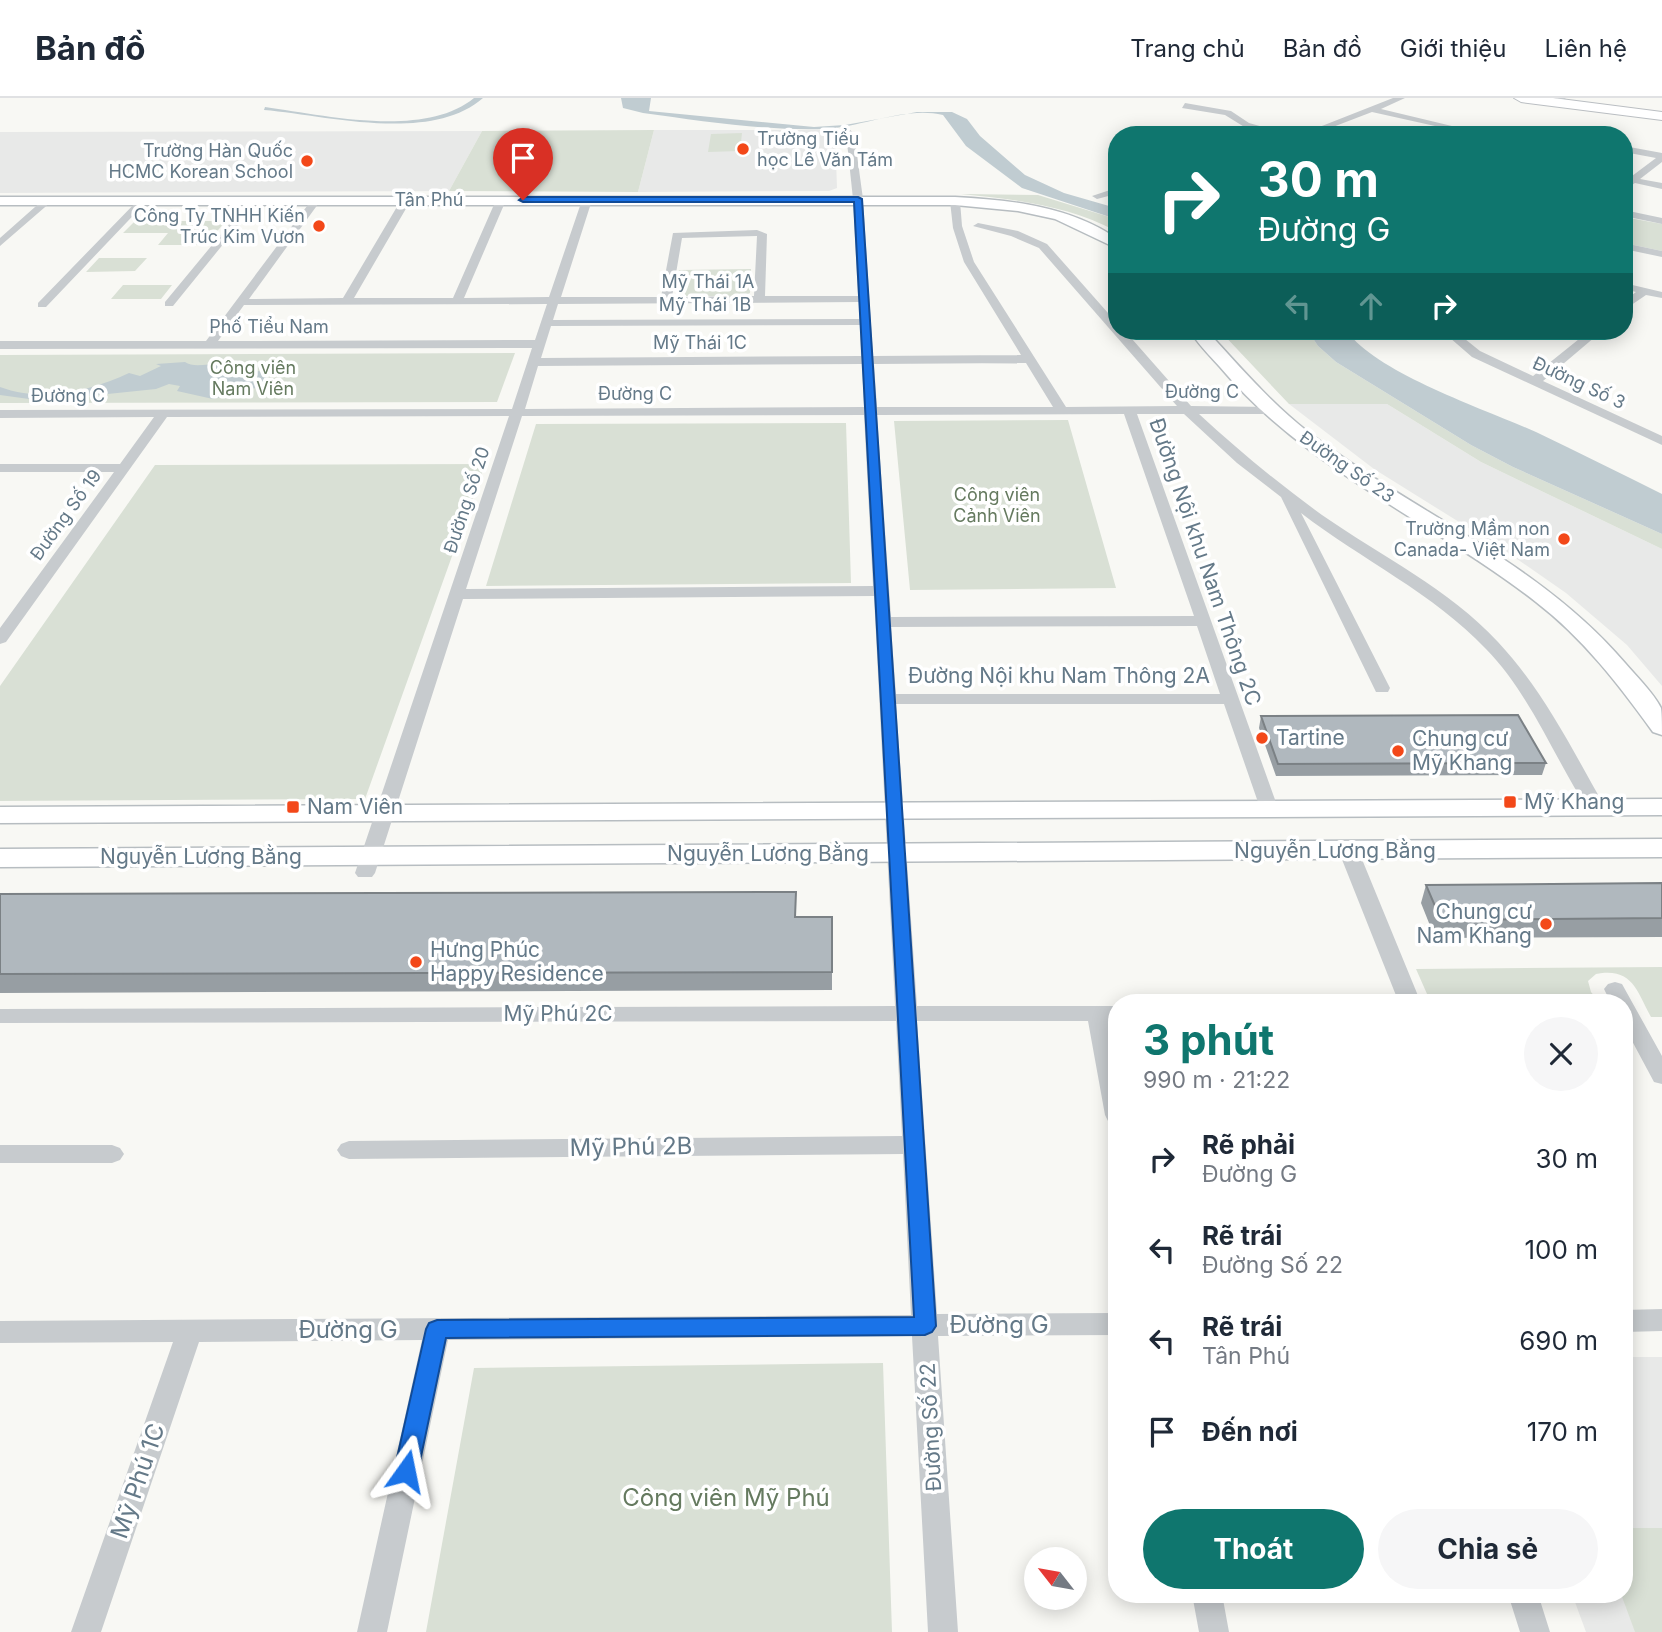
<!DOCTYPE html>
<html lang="vi">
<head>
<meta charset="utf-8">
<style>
	:root { --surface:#fff; --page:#f6f6f7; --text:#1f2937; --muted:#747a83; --line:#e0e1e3; --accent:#0f766e }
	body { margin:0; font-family:Inter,sans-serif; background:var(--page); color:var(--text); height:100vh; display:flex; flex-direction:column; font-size:26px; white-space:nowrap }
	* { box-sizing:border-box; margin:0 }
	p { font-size:23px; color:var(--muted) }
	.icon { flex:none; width:38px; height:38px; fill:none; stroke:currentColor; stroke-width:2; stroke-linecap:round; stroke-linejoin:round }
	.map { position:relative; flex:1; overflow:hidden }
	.drawer { position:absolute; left:1108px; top:896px; width:525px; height:609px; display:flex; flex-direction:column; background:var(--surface); border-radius:28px; box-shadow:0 4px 18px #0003 }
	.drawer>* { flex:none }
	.banner { position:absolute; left:1108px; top:28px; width:525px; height:214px; border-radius:28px; box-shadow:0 4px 18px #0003; background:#0f766e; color:#fff; overflow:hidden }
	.needle { width:46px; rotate:301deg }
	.tools { position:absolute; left:1024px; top:1449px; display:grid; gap:14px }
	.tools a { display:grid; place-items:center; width:63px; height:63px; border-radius:50%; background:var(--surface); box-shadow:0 4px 18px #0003; font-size:35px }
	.pin { position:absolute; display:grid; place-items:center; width:60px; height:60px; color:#fff; margin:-72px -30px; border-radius:50% 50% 50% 0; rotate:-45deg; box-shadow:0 0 7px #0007 }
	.pin .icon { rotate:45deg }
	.me { position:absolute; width:77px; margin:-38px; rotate:12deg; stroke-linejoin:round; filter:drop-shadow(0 0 5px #0008) }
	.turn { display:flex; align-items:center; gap:24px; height:147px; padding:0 35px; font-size:32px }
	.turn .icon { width:91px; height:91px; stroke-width:2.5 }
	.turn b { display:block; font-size:49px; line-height:60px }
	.lanes { display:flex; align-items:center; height:66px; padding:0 35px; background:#0003; justify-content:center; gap:35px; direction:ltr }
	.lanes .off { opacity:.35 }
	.round { display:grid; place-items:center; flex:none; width:74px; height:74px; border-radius:37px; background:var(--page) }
	.headline { display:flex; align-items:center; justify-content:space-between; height:119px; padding:0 35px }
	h1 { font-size:42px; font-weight:700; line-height:52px; color:var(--accent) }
	.button { display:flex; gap:14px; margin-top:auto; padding:14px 35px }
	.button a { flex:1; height:80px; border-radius:42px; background:var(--accent); color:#fff; font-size:28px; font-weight:700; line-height:80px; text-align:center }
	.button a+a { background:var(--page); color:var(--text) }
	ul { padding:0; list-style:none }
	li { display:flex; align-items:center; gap:21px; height:91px; padding:0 35px }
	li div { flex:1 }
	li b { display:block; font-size:26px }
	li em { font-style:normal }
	header { display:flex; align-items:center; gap:42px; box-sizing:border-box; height:98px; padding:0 35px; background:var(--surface); border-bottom:2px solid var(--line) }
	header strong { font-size:33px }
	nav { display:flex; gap:38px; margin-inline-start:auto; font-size:24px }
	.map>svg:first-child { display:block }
	.built { fill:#e8e9e8 }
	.green { fill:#d9e0d5 }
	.water { fill:#c0ccd1 }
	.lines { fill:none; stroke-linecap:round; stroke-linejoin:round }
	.secondary-casing { stroke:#b7bdc1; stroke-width:3 }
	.primary-casing { stroke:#babec2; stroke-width:2 }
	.street { fill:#c7cbce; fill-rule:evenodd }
	.secondary { fill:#fff; fill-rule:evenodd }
	.primary { fill:#fff; fill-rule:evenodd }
	.wall { fill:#979ea3 }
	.building { fill:#b0b8be; stroke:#7b8185; stroke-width:2 }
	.route { fill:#1a73e8; stroke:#114b97; stroke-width:2 }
	.poi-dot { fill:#f34819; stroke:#fff; stroke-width:2.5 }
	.labels { text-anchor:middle; stroke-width:7; stroke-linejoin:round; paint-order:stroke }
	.far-poi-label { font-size:18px; fill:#647988; stroke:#fff; text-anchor:end }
	.far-street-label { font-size:18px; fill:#647988; stroke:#fff }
	.far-park-label { font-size:18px; fill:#657a5f; stroke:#fff }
	.street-label { font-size:21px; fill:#647988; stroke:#fff }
	.poi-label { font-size:21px; fill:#647988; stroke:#fff; text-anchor:start }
	.near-street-label { font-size:24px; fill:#647988; stroke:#fff }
	.near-park-label { font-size:24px; fill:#657a5f; stroke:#fff }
</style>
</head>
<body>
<header>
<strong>Bản đồ</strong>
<nav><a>Trang chủ</a><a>Bản đồ</a><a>Giới thiệu</a><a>Liên hệ</a></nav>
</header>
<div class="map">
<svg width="1662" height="1534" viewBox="0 0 1662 1534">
	<rect width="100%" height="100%" fill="#f8f8f4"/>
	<path class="built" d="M654,32H835L837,90L829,93L638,94Z
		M482,33L449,93L0,95V34Z
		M1289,306H1387L1481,364L1662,451V588L1627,547L1566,495L1504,452L1374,371Z
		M1624,1259H1662V1534H1586L1572,1496H1624Z"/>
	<path class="green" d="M654,32L638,94L449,93L482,33Z
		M742,35L740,53L708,54L711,36Z
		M961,96L1038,97L1116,121V133C1069,108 1014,101 961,96Z
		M1624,119L1662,126V153L1624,145Z
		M135,123H226L205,147H158L168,135H123Z
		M99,160H147L135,173L86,174Z
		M751,171L750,195L743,198H684L676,196L679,172Z
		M123,187H172L161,201H111Z
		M1220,233H1308L1318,248L1336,264L1471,347L1513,369L1662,436V451L1481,364L1387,306H1289Z
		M515,255L497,304L0,305V257Z
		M1068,322L1116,490L910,492L894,323Z
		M846,325L851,485L486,488L536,326Z
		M485,366L365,701L0,703V588L155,367Z
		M1662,869V919H1651C1637,894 1633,869 1596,876L1588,883L1591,894L1600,905H1431L1416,871Z
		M883,1265L892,1534H426L474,1270Z
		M1624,1430H1662V1534H1635L1621,1496H1624Z"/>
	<path class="water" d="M474,0H483C430,46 326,17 264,12L265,9C324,17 424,41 474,0Z
		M621,0H651L649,13L814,29L845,27L917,14H952L967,21L980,38L1025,77L1064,95L1116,110V121L1022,90L966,48L943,17C905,8 863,29 825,31C765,33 702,23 643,15L623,10Z
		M1308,233H1347C1376,275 1487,312 1536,334C1578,354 1620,375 1662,396V436L1513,369L1471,347L1336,264L1318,248Z
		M185,264C199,274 224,256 251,275L259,273L274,286L268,292L260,289L213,301L177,293L180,288L169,286L156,291L59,301H29L0,297V289C44,305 90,293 129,275L140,278L161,268L156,266Z"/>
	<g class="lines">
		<defs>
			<path id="secondary" d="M0,99H955C1011,102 1069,108 1116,140V150L1055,121L1018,113L955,107H0Z
				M1190,233H1207C1240,269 1270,304 1308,334C1412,414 1538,463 1625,565C1636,578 1653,594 1661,610C1662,617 1662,629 1662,637L1653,634C1619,587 1583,540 1536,504C1432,423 1306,372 1220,269C1210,258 1198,246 1190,233Z
				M1662,701V717L0,725V709Z
				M1662,741V759L0,769V751Z"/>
			<path id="primary" d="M1514,0H1553L1662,14V22L1521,4Z"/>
		</defs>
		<use href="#secondary" class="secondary-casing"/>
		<use href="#primary" class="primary-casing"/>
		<path class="street" d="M1393,0H1405L1381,11L1456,29L1446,37H1435L1444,30L1372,14L1312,37H1299Z
			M1566,0L1560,4L1556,1L1557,0Z
			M1185,5L1231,13L1249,25L1291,37H1275L1246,30L1225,17L1182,10Z
			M850,32L854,35L863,101L873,258L1021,257L964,164L953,130L950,103L955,100L960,103L962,128L974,164L1066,309L1177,308L1039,150L1011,138L973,128L978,125L1018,133L1047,146L1116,224V233H1125L1191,308L1275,309L1276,312L1270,316H1199C1238,352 1279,386 1322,417C1381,458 1449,491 1498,544C1543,592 1573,653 1605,709L1603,713H1589C1554,660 1531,597 1486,551C1433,495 1362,462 1301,415L1390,590L1388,594H1376L1281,399L1237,365L1184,316H1137L1278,710L1269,716L1260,710L1224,606H896L917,908H1116V922H1109L1116,961V1026L1108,1023L1105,1017L1088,923H917L937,1216L1116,1215V1237L938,1238L958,1534H928L912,1238L448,1242L387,1534H357L422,1242L199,1244L101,1534H71L173,1244L0,1245V1223L911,1217L903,1056L349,1061L341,1058L337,1052L341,1046L349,1043L902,1038L896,923L0,925V911L895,908L874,498L463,501L375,775L372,779H358L355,775L509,318L167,319L6,544L0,546V530L114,374H0V366H120L154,319L0,320V312L512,311L532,250L0,251V243H206L313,100L316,99L321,102L249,201L343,200L401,102L406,99L411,102L354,200H453L496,102L501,99L506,102L464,200L549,199L582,102L587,99L592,102L561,199H661L673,135L757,132L767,136L765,198H858L853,101L846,35ZM757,138L754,198L672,199L682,140ZM859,204V221L553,222L558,206ZM547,206L535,242L218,243L244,207ZM860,227L861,258L541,260L551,228ZM1026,265L1053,309H877L874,266ZM862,266L864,309L525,311L538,268ZM1124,316L1194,518L891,519L877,317ZM864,317L873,488L466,491L522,318ZM1197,528L1220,596H896L891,529Z
			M1624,48L1662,55V64L1640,81L1662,85V91L1635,85L1624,92V84L1656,60L1624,54Z
			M1116,90V96L1097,101L1092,98Z
			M251,100L259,102L173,208H165V204Z
			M44,101L52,103L0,148V140Z
			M139,101L147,103L46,209H38V205Z
			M1624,112L1662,120V126L1624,118Z
			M1624,145L1662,153V159L1624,151Z
			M1624,185L1662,194V200L1646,197L1624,212V203L1636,194L1624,191Z
			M1442,233H1455L1480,253L1533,278L1589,233H1602L1543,283L1662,338V347L1472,259Z
			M1349,748L1359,754L1421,905H1399L1339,754Z
			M1615,884L1622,886L1662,958V986L1654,984L1624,928V905H1611L1604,891L1608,886Z
			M0,1047H112L120,1050L124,1056L120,1062L112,1065H0Z
			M1662,1211V1233L1624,1234V1212Z
			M1192,1496H1222L1229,1534H1199Z
			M1508,1496H1538L1550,1534H1520Z"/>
		<use href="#secondary" class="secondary"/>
		<use href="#primary" class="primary"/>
	</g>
	<path class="wall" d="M1261,618L1546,665L1542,677L1276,678L1259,630Z
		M1662,785V839L1435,840L1421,805L1426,787Z
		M0,796L796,819H832V892L0,895Z"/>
	<path class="building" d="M1518,617L1546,665L1278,666L1261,618Z
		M1662,785V820L1441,822L1426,787Z
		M796,794L795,819H832V874L0,876V796Z"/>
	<path class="route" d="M858,99L862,101L936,1228L932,1234L925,1237L446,1240L418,1373L414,1381L406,1384L398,1381L394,1373L426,1231L429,1225L437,1222L914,1219L854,104H523L519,102L523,99Z"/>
	<g class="poi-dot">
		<circle cx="743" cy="51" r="7"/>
		<circle cx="307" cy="63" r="7"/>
		<circle cx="319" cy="128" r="7"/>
		<circle cx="1564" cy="441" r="7"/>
		<circle cx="1262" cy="640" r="7"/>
		<circle cx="1398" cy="653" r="7"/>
		<rect x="1503" y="697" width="14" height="14" rx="3.5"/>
		<rect x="286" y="702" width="14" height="14" rx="3.5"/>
		<circle cx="1546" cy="826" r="7"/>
		<circle cx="416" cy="864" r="7"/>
	</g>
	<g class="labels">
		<g class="far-poi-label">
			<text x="757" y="47" text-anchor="start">Trường Tiểu<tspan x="757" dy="21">học Lê Văn Tám</tspan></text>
			<text x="293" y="59">Trường Hàn Quốc<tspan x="293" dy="21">HCMC Korean School</tspan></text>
			<text x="305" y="124">Công Ty TNHH Kiến<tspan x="305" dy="21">Trúc Kim Vươn</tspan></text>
			<text x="1550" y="437">Trường Mầm non<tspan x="1550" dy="21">Canada- Việt Nam</tspan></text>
		</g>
		<g class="far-street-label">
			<text x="429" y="108">Tân Phú</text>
			<text x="708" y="190">Mỹ Thái 1A</text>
			<text x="705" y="213">Mỹ Thái 1B</text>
			<text x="269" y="235">Phố Tiểu Nam</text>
			<text x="700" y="251">Mỹ Thái 1C</text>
			<text transform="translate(1579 285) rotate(25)" y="6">Đường Số 3</text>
			<text x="1202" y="300">Đường C</text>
			<text x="635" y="302">Đường C</text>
			<text x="68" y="304">Đường C</text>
			<text transform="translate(1347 369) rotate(35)" y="6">Đường Số 23</text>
			<text transform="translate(467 402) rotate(-72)" y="6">Đường Số 20</text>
			<text transform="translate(66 417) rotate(-54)" y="6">Đường Số 19</text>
		</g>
		<g class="far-park-label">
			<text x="253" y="276">Công viên<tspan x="253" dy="21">Nam Viên</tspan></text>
			<text x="997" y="403">Công viên<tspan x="997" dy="21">Cảnh Viên</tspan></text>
		</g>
		<g class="street-label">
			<text transform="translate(1205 464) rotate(71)" y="7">Đường Nội khu Nam Thông 2C</text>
			<text x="1059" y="585">Đường Nội khu Nam Thông 2A</text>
			<text x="1335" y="760">Nguyễn Lương Bằng</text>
			<text x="768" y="763">Nguyễn Lương Bằng</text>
			<text x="201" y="766">Nguyễn Lương Bằng</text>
			<text x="558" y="923">Mỹ Phú 2C</text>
			<text transform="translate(931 1329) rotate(-93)" y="7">Đường Số 22</text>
		</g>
		<g class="poi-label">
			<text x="1276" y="647">Tartine</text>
			<text x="1412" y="648">Chung cư<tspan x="1412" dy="24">Mỹ Khang</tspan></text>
			<text x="1524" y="711">Mỹ Khang</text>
			<text x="307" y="716">Nam Viên</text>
			<text x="1532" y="821" text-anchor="end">Chung cư<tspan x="1532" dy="24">Nam Khang</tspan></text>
			<text x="430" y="859">Hưng Phúc<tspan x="430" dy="24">Happy Residence</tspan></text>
		</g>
		<g class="near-street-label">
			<text transform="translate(631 1049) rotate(-1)" y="8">Mỹ Phú 2B</text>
			<text x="999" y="1235">Đường G</text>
			<text x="348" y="1240">Đường G</text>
			<text transform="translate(138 1383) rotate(-71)" y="8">Mỹ Phú 1C</text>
		</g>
		<g class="near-park-label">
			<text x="726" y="1408">Công viên Mỹ Phú</text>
		</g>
	</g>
</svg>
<div class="tools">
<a><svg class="needle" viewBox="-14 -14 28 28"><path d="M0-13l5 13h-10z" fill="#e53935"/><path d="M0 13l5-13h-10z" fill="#747a83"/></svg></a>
</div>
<div class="pin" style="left:523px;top:102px;background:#d93025"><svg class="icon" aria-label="arrive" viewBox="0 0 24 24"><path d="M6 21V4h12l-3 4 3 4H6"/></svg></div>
<svg class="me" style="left:406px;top:1373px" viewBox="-20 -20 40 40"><path d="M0-17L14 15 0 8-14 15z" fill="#1a73e8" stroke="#fff" stroke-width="4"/></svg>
<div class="banner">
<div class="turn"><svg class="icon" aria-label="right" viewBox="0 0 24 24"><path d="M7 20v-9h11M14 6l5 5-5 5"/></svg><div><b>30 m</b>Đường G</div></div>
<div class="lanes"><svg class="icon off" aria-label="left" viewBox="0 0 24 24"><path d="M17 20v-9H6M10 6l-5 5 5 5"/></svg><svg class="icon off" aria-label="ahead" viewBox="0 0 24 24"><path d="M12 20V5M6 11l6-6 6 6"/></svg><svg class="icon" aria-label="right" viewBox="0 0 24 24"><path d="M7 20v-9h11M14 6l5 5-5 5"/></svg></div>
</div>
<section class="drawer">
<div class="headline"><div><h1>3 phút</h1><p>990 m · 21:22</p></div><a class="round"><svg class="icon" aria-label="close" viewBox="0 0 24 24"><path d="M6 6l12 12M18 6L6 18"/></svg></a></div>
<ul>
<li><svg class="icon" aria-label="right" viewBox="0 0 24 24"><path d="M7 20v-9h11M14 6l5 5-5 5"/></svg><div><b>Rẽ phải</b><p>Đường G</p></div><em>30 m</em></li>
<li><svg class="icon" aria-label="left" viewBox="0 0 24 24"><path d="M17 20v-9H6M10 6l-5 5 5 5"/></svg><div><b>Rẽ trái</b><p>Đường Số 22</p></div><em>100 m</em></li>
<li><svg class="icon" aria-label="left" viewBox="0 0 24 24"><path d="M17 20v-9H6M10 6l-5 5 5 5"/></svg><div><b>Rẽ trái</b><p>Tân Phú</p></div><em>690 m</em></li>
<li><svg class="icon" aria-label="arrive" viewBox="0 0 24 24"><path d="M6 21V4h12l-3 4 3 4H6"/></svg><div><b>Đến nơi</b></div><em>170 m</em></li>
</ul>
<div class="button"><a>Thoát</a><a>Chia sẻ</a></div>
</section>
</div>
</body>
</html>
